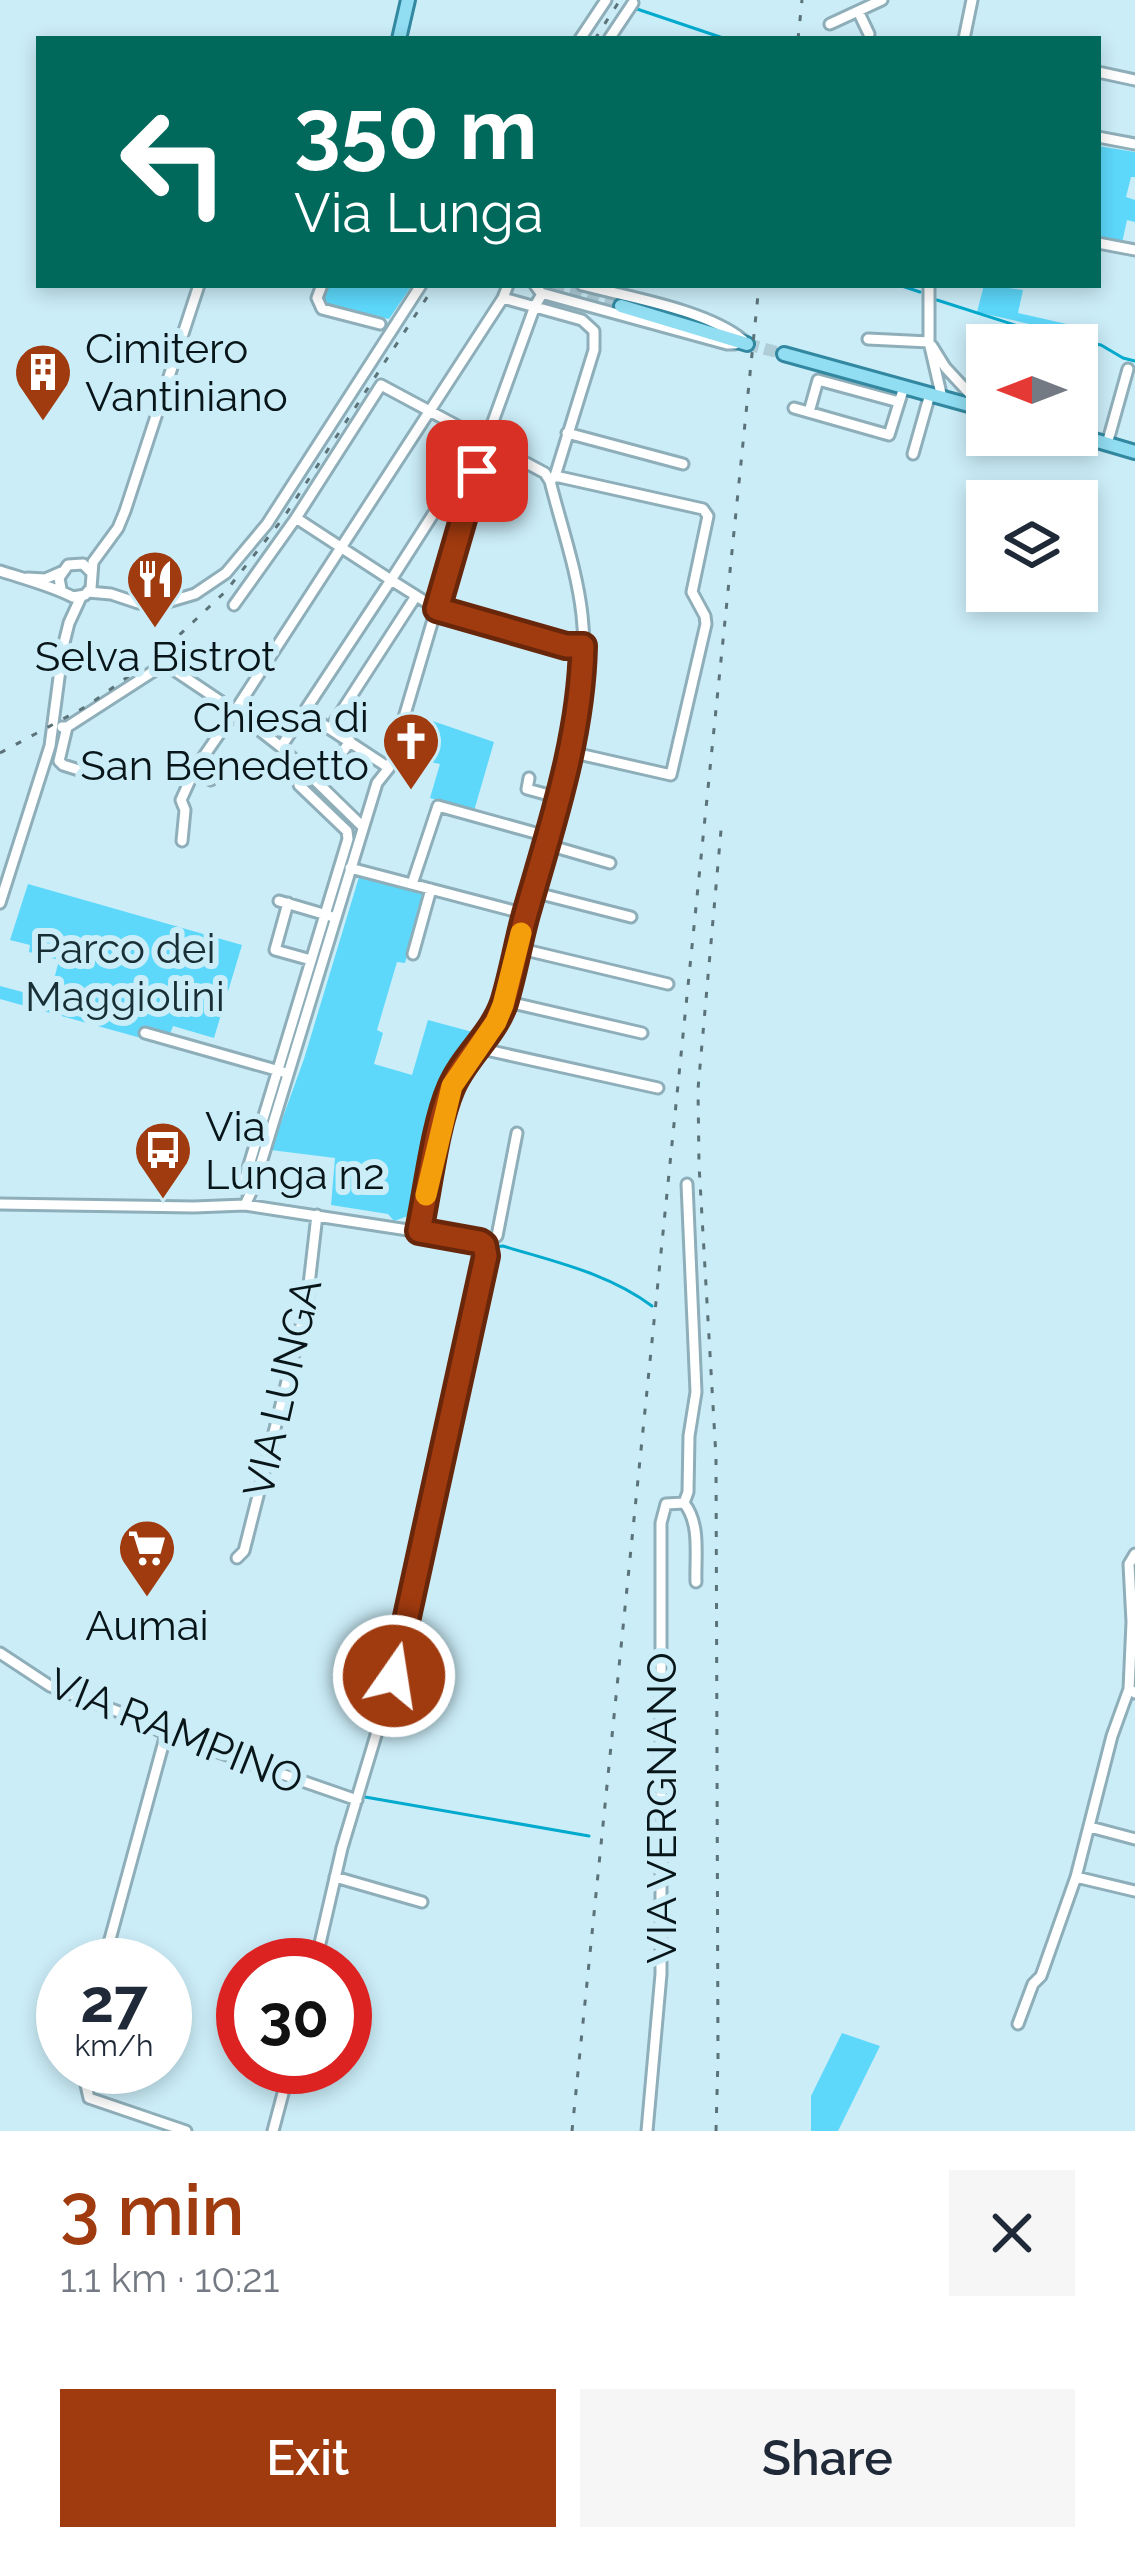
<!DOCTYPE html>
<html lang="en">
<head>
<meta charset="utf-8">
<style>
	:root { --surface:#fff; --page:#f6f6f7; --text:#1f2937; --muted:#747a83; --accent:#a03a0f }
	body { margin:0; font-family:Raleway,sans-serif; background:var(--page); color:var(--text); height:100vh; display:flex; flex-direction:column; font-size:45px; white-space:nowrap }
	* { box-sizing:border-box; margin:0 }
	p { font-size:39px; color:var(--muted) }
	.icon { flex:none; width:66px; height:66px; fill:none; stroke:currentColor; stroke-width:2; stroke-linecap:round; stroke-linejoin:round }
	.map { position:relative; height:2131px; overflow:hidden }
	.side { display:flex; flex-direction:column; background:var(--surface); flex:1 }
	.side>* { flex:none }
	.hud { position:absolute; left:36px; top:36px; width:1065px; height:252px; border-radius:0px; box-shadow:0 6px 18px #0003; background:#00695c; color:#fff; overflow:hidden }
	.needle { width:78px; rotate:270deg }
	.buttons { position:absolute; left:966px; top:324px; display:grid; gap:24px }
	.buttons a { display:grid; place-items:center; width:132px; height:132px; border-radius:0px; background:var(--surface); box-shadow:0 6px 18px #0003; font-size:60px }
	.speed { position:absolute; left:36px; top:1938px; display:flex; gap:24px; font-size:60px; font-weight:700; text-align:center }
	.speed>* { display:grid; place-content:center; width:156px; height:156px; border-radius:50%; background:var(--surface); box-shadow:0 6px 18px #0003; line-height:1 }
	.speed small { font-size:30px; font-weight:400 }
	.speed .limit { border:18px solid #d22; background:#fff; color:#111 }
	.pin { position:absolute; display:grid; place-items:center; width:102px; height:102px; color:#fff; margin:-51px; border-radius:24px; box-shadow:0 6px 18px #0006 }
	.me { position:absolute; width:132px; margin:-66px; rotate:13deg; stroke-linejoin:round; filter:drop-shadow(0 0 9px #0008) }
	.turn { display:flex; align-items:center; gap:42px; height:252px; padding:0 60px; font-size:54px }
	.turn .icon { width:156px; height:156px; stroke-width:2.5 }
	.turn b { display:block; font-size:84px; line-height:102px }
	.round { display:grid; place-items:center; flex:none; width:126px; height:126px; border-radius:0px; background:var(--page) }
	.summary { display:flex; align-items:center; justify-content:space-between; height:204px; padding:0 60px }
	h1 { font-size:72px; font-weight:600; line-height:90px; color:var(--accent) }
	.cta { display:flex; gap:24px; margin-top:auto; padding:24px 60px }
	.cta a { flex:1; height:138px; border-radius:0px; background:var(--accent); color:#fff; font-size:48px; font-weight:600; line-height:138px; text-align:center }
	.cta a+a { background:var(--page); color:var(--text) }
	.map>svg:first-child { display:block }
	.green { fill:#5dd8fb }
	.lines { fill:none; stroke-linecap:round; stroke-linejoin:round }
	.stream { stroke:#02aace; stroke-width:3 }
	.major-tunnel { stroke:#aecdd7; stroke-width:12; stroke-dasharray:12 6; stroke-linecap:butt }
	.minor-casing { stroke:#8eaeb9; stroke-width:15 }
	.major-casing { stroke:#3288a0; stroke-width:18 }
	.minor { stroke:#fff; stroke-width:9 }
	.major { stroke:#91ddf2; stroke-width:12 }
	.rail { stroke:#5c7279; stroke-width:3; stroke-dasharray:6 12; stroke-linecap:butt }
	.route-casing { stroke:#68260a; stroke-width:30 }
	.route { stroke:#a03a0f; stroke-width:21 }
	.slow { stroke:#f59e0b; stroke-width:21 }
	.labels { text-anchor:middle; stroke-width:12; stroke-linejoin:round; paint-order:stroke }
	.poi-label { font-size:42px; fill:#081519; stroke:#cbedf8; text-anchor:start }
	.park-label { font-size:42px; fill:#182f35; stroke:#cbedf8 }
	.street-label { font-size:42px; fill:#081519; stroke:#cbedf8 }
</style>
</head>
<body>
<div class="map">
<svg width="1135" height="2131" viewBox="0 0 1135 2131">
	<rect width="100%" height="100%" fill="#cbedf8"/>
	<path class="green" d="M1098,146L1135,152V177H1131L1126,197L1135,200V222L1127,220L1122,243L1098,238Z
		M325,285H412L389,319L325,306L323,301Z
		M984,285L1023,290L1018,313L1080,327L1078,335L977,312Z
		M415,715L494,742L474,811L430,798L440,764L426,761V756L404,750Z
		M359,877L425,894L405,963L397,962L377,1030L383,1033L374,1064L412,1075L428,1020L480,1034L457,1063L440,1096L415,1205L411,1215L394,1221L388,1214L331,1205L335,1158L271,1150L304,1059Z
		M28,884L242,945L214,1038L173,1026L170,1034L145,1027L141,1038L0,999V986L49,999L59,960L29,952L30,945L10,940Z
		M842,2033L880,2046L838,2131H811V2096Z"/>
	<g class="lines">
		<path class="stream" d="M637,9L726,39
			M899,285L920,292
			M937,300L1040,333L1101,345L1123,358L1135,361
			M493,1247L503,1246C555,1262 608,1273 652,1306
			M391,1668L430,1496
			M365,1797L589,1836"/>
		<path class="major-tunnel" d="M553,285L621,306
			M747,344L784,354"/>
		<defs>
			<path id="minor" d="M858,11L869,34
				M830,24L882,0
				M580,39L606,0
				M609,39L633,3
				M964,39L972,0
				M1098,72L1135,80
				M1098,137L1135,144
				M1098,243L1135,250
				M322,285L317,298L322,309L380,324
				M535,285L541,293L727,344H735
				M582,285C628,297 707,310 743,340
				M929,285V342L942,398
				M503,298L582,320L594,331V350L555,476
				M868,339L929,342
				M932,346L945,367L982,407
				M1077,380L1084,353
				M794,408L889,435L904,387
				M809,412L818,380L899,402
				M567,433L683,464
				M1107,444L1128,369
				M913,454L930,394
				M550,481L555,476L703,509L708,516L692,592L705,616L706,624L671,775L570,752
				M469,501L446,494L391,580L437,609L566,647L583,646
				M0,571C25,579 52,586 73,597L85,595L91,588L93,562L118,528L125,511L199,285
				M27,578L45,579L61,572
				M61,589L59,578L68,565L83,564L91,572
				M88,592L111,594L138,603L161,604L195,594L226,573L267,524L421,285
				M234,605L296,518L381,385L545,473L550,481
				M304,712L389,768
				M62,727H67L163,665L168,666L235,711L195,769L181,800L185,810L182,841
				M67,727L59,761L63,765L82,771
				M330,729L416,596
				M281,747L391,580L296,518
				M195,769L211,780
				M331,769L350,741
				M529,778L527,789L560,798
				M363,827L281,747L235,711L503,298L508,285
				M548,845L610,863
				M350,868L526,914
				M412,884L438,806L550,837
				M533,892L631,917
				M279,901L330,916
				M0,903L50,746L63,647L69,623L81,597
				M288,903L275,950L311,960
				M517,948L668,984
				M413,954L431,889
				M504,1001L642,1033
				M145,1033L283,1072
				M481,1045L491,1051L658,1088
				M242,1188L348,839L347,831L299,785
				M0,1204L194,1207L245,1205L473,1240L484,1245
				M245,1205L254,1186L377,783L389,768L486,441L535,306L542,294
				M419,1231C428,1189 435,1125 451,1087C464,1059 489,1039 501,1010C514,979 517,944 527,912C553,824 593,708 582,615C577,570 561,525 550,481
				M484,1245L497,1236L517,1133
				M684,1503L688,1492L689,1436L696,1392L687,1184
				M1135,1554L1129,1564L1132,1622L1129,1689L1135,1693
				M237,1558L244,1551L307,1302L317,1215
				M0,1653L50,1686L135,1718L166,1734L357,1800
				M1090,1827L1135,1839
				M335,1877L422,1902
				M1076,1877L1135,1891
				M103,1965L166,1734
				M315,1965L342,1848L401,1652L486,1256L484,1245
				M1018,2024L1033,1984L1041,1976L1076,1877L1112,1736L1129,1689
				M82,2067L89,2098L186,2131
				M273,2131L290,2067
				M647,2131L661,1974V1523L666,1504L684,1503C701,1524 695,1556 696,1582"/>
			<path id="major" d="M399,39L408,0
				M621,306L747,344
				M784,354L987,410
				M1077,435L1135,452"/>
		</defs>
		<use href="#minor" class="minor-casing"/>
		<use href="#major" class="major-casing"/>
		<use href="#minor" class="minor"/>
		<use href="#major" class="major"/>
		<path class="rail" d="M595,39L620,0
			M798,39L802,0
			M0,753L87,706L157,656L226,591L284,517L435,285
			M572,2131L759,285
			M716,2131L718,2058L716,1457L699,1165L698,1089L722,819"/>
	</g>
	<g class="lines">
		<defs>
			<path id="route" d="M394,1676L486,1256L484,1245L480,1242L419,1231C428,1189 435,1125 451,1088C464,1057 493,1035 504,1003C513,974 518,943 526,914C551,826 581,739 583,646H566L437,609L477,471"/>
		</defs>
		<use href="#route" class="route-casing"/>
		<use href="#route" class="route"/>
		<path class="slow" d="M426,1195L452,1086L496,1022L503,1005L521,933"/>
	</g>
	<defs>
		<symbol id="building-pin" viewBox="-11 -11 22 30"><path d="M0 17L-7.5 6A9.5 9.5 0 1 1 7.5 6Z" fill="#a03a0f" stroke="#cbedf8"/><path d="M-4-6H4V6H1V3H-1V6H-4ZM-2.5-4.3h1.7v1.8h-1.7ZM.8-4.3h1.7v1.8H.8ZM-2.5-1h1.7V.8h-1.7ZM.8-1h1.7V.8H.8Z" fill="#fff"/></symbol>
		<symbol id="restaurant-pin" viewBox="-11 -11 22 30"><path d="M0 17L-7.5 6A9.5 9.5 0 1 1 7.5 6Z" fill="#a03a0f" stroke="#cbedf8"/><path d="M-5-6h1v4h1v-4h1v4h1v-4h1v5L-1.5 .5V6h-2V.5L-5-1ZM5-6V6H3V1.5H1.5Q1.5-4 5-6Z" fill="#fff"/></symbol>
		<symbol id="church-pin" viewBox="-11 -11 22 30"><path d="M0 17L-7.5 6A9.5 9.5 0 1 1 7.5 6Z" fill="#a03a0f" stroke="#cbedf8"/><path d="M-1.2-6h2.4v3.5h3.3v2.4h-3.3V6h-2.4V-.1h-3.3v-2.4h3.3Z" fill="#fff"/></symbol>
		<symbol id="bus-pin" viewBox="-11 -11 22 30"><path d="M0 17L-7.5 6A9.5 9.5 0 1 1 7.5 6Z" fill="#a03a0f" stroke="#cbedf8"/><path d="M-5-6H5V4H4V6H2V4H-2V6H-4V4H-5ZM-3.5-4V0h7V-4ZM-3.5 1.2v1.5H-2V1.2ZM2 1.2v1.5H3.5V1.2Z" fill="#fff"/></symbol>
		<symbol id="supermarket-pin" viewBox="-11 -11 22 30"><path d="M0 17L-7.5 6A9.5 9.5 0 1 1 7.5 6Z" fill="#a03a0f" stroke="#cbedf8"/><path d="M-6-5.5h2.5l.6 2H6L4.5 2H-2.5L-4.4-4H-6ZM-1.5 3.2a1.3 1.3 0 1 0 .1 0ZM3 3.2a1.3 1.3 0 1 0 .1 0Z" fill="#fff"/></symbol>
	</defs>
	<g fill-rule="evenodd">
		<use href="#building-pin" x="10" y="339" width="66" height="90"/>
		<use href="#restaurant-pin" x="122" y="546" width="66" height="90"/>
		<use href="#church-pin" x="378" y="708" width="66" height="90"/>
		<use href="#bus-pin" x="130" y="1117" width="66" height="90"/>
		<use href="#supermarket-pin" x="114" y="1515" width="66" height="90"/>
	</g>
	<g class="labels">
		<g class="poi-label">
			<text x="85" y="363">Cimitero<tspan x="85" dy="48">Vantiniano</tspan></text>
			<text x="155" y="671" text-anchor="middle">Selva Bistrot</text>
			<text x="369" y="732" text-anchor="end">Chiesa di<tspan x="369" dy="48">San Benedetto</tspan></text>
			<text x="205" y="1141">Via<tspan x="205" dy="48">Lunga n2</tspan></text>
			<text x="147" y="1640" text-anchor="middle">Aumai</text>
		</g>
		<g class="park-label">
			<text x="125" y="963">Parco dei<tspan x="125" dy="48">Maggiolini</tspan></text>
		</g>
		<g class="street-label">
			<text transform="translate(282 1388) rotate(-77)" y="15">VIA LUNGA</text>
			<text transform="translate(176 1731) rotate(22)" y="15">VIA RAMPINO</text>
			<text transform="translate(661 1808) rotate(-90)" y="15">VIA VERGNANO</text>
		</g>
	</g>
</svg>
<div class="buttons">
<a><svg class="needle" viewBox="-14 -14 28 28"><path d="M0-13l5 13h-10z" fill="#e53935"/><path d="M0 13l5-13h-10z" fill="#747a83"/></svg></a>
<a><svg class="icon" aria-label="layers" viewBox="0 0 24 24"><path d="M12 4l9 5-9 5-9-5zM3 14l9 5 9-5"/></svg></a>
</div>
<div class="speed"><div>27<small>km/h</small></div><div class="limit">30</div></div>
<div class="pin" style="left:477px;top:471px;background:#d93025"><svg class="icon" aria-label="arrive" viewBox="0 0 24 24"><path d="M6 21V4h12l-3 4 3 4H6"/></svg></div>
<svg class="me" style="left:394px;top:1676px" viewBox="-20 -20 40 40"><circle r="17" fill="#a03a0f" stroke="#fff" stroke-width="3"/><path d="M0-11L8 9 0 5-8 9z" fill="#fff"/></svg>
<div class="hud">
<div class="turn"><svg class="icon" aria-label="left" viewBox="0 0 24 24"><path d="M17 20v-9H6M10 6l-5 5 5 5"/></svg><div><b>350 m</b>Via Lunga</div></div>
</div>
</div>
<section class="side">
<div class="summary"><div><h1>3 min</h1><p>1.1 km · 10:21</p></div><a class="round"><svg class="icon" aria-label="close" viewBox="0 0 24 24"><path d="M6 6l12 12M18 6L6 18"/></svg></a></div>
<div class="cta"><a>Exit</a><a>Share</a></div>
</section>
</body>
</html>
